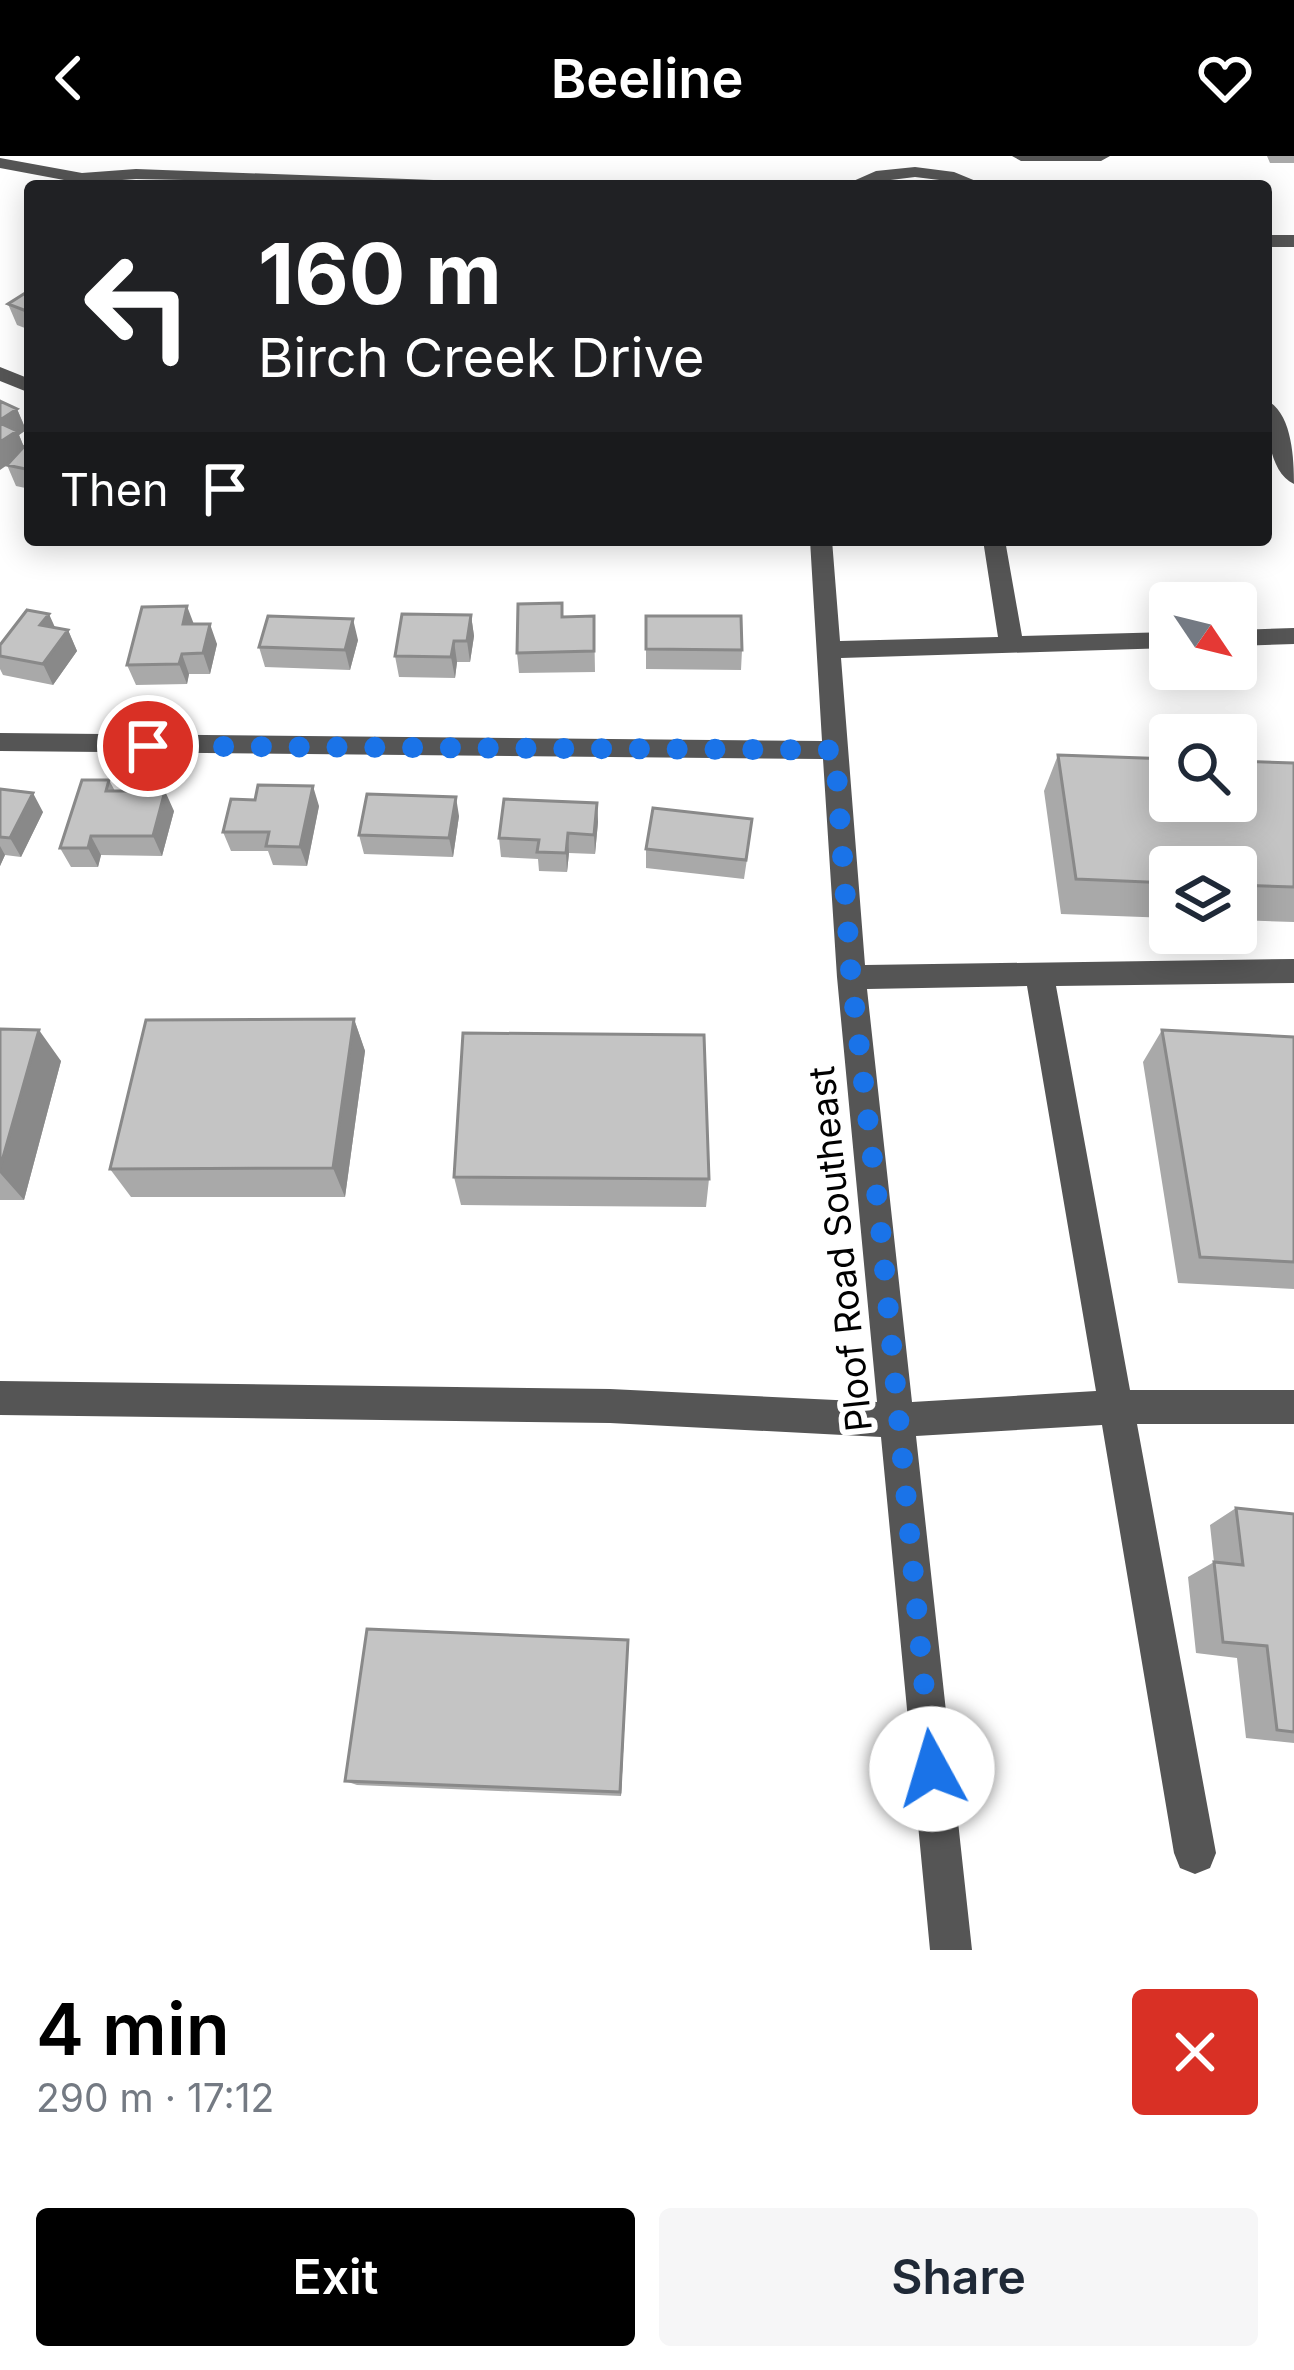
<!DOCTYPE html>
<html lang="en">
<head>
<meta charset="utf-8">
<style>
	:root { --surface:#fff; --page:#f6f6f7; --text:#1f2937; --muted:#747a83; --accent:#000 }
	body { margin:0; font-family:Inter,sans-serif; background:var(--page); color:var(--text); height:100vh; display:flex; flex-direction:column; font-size:45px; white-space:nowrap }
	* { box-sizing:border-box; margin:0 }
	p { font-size:39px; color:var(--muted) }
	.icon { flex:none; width:66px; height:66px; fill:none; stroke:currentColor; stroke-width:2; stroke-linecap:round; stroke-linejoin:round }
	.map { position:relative; height:1794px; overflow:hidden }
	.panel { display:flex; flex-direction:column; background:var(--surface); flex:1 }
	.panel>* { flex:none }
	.top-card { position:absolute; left:24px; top:24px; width:1248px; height:366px; border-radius:12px; box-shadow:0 6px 30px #0003; background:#202124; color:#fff; overflow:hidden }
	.needle { width:78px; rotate:125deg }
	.tools { position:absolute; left:1149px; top:426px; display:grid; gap:24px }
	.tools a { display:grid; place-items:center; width:108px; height:108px; border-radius:12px; background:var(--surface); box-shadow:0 6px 30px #0003; font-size:60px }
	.pin { position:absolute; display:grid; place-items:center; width:102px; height:102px; color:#fff; margin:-51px; border:6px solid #fff; border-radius:50%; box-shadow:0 3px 12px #0007 }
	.me { position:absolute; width:132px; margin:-66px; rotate:354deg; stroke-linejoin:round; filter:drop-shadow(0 0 9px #0008) }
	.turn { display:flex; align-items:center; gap:42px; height:252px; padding:0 36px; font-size:54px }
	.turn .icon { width:156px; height:156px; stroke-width:2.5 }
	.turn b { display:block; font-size:84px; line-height:102px }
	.then { display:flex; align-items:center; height:114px; padding:0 36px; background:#0003; gap:24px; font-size:45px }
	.round { display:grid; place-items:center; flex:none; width:126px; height:126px; border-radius:12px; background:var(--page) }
	.headline { display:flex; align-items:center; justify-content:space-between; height:204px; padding:0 36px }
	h1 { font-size:72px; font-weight:600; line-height:90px; color:var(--accent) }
	.button { display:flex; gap:24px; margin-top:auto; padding:24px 36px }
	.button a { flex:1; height:138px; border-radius:12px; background:var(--accent); color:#fff; font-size:48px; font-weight:600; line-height:138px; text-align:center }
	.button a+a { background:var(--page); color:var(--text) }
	header { display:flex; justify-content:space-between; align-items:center; height:156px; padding:0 36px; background:var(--accent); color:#fff; font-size:54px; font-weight:600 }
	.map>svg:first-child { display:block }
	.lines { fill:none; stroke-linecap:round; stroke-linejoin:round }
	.minor { fill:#555; fill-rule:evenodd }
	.wall { fill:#a9a9a9 }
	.shaded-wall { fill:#898989 }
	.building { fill:#c4c4c4; stroke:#898989; stroke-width:3 }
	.route { stroke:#1a73e8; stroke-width:21; stroke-dasharray:0 37.8 }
	.labels { text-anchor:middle; stroke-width:12; stroke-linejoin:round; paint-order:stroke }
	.street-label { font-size:36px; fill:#000; stroke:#fff }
</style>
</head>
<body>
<header><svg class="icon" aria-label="back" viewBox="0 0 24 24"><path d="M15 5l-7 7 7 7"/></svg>Beeline<svg class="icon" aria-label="heart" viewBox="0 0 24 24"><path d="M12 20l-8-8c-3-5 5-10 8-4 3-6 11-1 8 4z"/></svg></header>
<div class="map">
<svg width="1294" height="1794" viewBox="0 0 1294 1794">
	<rect width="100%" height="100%" fill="#fff"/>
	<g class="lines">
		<path class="minor" d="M1012,0H1110L1101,5H1021Z
			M0,2L82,17L136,13L460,25L469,30L136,23L122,24L132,30H96L0,12Z
			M915,11L954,16L988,30L915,21L842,30L876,15Z
			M1266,79H1294V91H1266Z
			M0,211L30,223V237L0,225Z
			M1266,244C1292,256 1294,302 1294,328C1268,316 1266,269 1266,244Z
			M810,384H832L840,485L998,481L983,384H1005L1022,480L1170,476V492L841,502L865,809L1294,803V827L1056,830L1130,1234H1294V1268H1137L1216,1697L1210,1712L1195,1718L1180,1712L1174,1697L1102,1269L916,1280L972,1794H930L881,1281L610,1267L0,1259V1225L610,1233L877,1246L837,821L823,603L0,595V577L822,585ZM1027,830L1096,1235L912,1246L867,833Z
			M1294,472V488L1236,490V474Z"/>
	</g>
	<path class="wall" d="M1267,0H1294V7H1270Z
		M30,134V174L17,169L8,148Z
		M17,253L26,274L19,279L24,291L30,284V333L16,330L7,309Z
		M471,459L474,480L470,506H457L455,522L399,521L395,500Z
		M594,460L595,516L519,517L517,497L563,461Z
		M646,460L742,494L741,514L646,513Z
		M194,468L217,488L210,518H189L187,528L136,529L127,509Z
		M55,472L68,474L77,495L53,529L3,519L0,513V489Z
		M358,484L350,514L265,511L259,491Z
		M1058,599L1294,607V766L1236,764V711H1170V762L1061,758L1044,635Z
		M109,624L115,635L174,655L162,700L101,699L98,711H71L60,692Z
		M0,633L43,656L21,701L5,699L0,710Z
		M597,647L598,666L595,698L569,697L567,716L539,715L538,703L501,701L499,682Z
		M319,650L307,710L273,709L268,695H231L223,676Z
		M459,660L453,701L364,698L359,679Z
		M750,683L744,723L646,712V693Z
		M354,863L365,895L345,1041H131L110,1013Z
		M0,873L61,905L24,1044H0Z
		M1162,874L1294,881V1133L1178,1127L1143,906Z
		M454,1021L709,1023L706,1051L461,1049Z
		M1236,1352L1294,1358V1587L1246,1582L1237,1502L1196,1497L1188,1421L1214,1406L1210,1369Z
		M628,1493L621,1640L357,1629L345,1625Z"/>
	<path class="shaded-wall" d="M17,253L26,274L19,279L26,296L0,314V264Z
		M187,450L195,471L183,468Z
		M49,458L58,478L40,469Z
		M471,459L474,480L470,506L467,485Z
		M353,463L358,484L350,514L345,494Z
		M210,468L217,488L210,518L203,497Z
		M68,474L77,495L53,529L43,508Z
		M454,485L457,506L455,522L451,501Z
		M182,498L189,518L187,528L179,508Z
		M313,630L319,650L307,710L300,691Z
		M165,635L174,655L162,700L153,680Z
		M33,637L43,656L21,701L10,682Z
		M456,641L459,660L453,701L449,682Z
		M597,647L598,666L595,698L594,679Z
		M568,677L569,697L567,716L566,697Z
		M91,680L101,699L98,711L88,692Z
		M0,690L5,699L0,710Z
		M354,863L365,895L345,1041L333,1012Z
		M39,874L61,905L24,1044L0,1017V1012Z
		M628,1484V1493L621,1640L620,1636Z"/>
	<path class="building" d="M30,134L29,156L8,148Z
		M0,245L17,253L0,264Z
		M0,267L17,275L0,286Z
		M30,284V314L7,309Z
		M562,447V461L594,460V495L517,497L518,448Z
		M187,450L183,468H210L203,497L182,498L179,508L127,509L142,451Z
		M27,454L49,458L40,469L68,474L43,508L0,500V489Z
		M402,458L471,459L467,485H454L451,501L395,500Z
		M268,460L353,463L345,494L259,491Z
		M646,460H741L742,494L646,493Z
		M1058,599L1170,603V645H1236V605L1294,607V731L1236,729V711H1170V727L1076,723Z
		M82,624H109L106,635H165L153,680H91L88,692H60Z
		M258,629L313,630L300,691L266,690L269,676H223L231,643L255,644Z
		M0,633L33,637L10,682L0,681Z
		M367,638L456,641L449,682L359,679Z
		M504,643L597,647L594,679L568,677L566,697L537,696L539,684L499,682Z
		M653,652L752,663L746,704L646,693Z
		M354,863L333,1012L110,1013L146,864Z
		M0,873L39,874L0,1012Z
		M1162,874L1294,881V1106L1200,1101Z
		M463,877L704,879L709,1023L454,1021Z
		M1236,1352L1294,1358V1576L1277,1574L1267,1490L1223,1486L1214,1406L1243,1409Z
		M367,1473L628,1484L620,1636L345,1625Z"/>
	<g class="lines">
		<path class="route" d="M148,590L835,594L851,820L880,1066L932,1613"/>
	</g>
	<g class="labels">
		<g class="street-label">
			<text transform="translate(840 1093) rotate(-96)" y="13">Ploof Road Southeast</text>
		</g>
	</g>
</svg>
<div class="tools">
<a><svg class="needle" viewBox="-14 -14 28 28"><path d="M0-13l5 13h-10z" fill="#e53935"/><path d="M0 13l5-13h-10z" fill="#747a83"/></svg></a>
<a><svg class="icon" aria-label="search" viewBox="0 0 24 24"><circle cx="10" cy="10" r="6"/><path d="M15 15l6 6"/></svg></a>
<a><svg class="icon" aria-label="layers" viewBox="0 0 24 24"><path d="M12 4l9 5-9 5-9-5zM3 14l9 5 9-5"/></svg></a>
</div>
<div class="pin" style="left:148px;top:590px;background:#d93025"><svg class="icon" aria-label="arrive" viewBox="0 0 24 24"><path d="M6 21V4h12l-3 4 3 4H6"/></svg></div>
<svg class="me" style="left:932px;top:1613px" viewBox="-20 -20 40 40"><circle r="19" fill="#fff"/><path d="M0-13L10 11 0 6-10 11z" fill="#1a73e8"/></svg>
<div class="top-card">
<div class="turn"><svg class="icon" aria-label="left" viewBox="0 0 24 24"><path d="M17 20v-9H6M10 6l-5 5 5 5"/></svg><div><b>160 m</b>Birch Creek Drive</div></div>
<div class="then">Then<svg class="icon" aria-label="arrive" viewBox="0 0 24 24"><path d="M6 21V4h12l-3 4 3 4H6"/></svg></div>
</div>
</div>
<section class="panel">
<div class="headline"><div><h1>4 min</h1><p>290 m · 17:12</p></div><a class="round" style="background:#d93025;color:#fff"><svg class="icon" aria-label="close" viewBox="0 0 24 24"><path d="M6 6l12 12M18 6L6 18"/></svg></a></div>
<div class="button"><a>Exit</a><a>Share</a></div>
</section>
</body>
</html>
